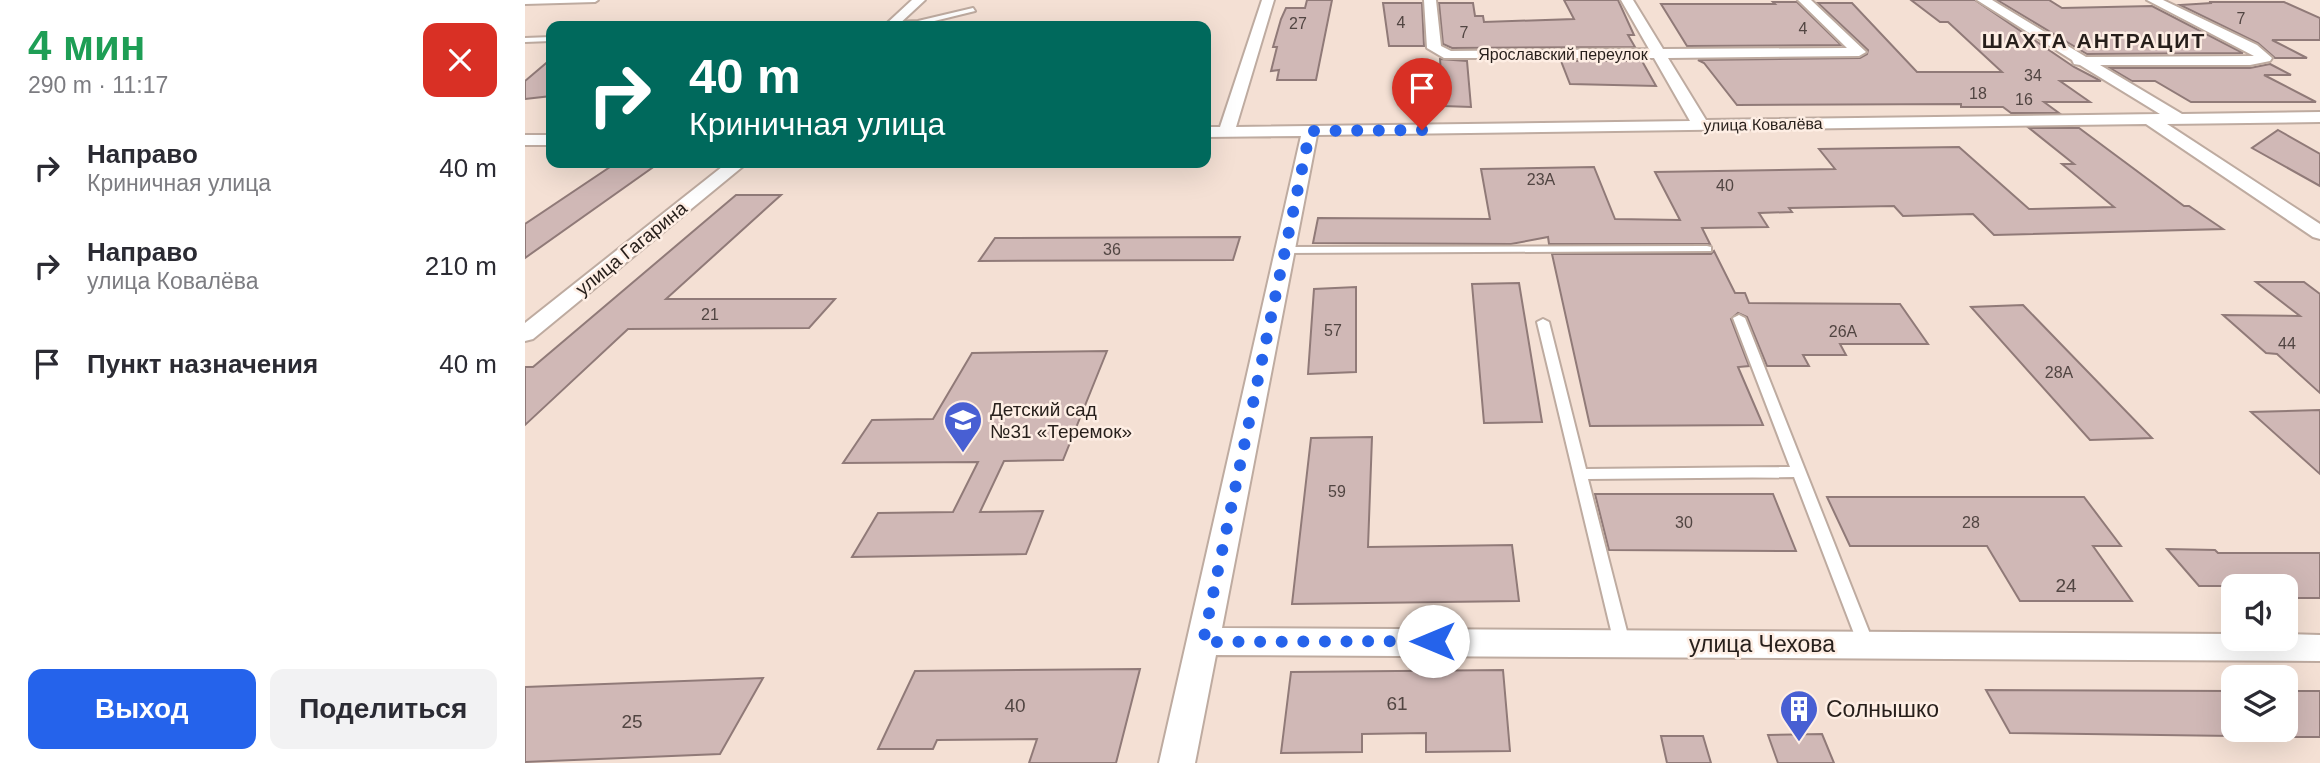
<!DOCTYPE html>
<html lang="ru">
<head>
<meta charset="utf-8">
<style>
	:root { --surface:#fff; --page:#f2f2f3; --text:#2b2b33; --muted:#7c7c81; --accent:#2563eb }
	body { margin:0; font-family:Helvetica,sans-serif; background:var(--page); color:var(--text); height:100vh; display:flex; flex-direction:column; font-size:26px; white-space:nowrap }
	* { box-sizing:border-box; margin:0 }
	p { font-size:23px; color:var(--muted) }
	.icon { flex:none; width:38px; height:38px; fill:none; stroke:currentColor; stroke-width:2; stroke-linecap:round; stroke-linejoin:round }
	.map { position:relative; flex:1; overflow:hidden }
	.drawer { display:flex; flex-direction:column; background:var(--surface); width:525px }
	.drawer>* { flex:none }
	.top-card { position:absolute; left:21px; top:21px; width:665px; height:147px; border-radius:14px; box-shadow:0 7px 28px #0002; background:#00695c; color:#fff; overflow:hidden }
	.controls { position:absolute; left:1696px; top:574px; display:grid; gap:14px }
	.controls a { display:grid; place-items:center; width:77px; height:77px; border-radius:14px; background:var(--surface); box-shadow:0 7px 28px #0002; font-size:35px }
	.pin { position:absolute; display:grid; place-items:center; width:60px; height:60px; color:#fff; margin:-72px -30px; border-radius:50% 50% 50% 0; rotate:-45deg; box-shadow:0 0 7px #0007 }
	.pin .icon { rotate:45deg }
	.me { position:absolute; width:77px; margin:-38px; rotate:270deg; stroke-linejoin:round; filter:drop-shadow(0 0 5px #0008) }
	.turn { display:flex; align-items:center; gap:24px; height:147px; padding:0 28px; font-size:32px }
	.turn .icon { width:91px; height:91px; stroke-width:2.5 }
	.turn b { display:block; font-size:49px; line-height:60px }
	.round { display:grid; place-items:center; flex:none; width:74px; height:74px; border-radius:14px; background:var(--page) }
	.overview { display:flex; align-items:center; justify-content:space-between; height:119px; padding:0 28px }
	h1 { font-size:42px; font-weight:700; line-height:52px; color:#1e9e55 }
	.cta { display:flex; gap:14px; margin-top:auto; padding:14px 28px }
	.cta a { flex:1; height:80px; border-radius:14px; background:var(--accent); color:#fff; font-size:28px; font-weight:700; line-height:80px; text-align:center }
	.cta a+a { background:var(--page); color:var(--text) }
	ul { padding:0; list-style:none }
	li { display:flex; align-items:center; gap:21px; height:98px; padding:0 28px }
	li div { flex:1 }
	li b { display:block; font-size:26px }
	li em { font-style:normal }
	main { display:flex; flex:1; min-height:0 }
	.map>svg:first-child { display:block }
	.building { fill:#d0b8b6; stroke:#907a78; stroke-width:2 }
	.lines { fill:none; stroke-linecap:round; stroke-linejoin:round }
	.service-casing { stroke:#beaba0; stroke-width:4 }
	.minor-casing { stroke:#beaba0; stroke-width:4 }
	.service { fill:#fff; fill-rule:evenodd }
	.minor { fill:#fff; fill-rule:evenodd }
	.route { stroke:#2563eb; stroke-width:12; stroke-dasharray:0 21.6 }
	.labels { text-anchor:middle; stroke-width:5; stroke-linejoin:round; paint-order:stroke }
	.number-label { font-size:16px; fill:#514542 }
	.far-street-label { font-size:16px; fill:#271f1b; stroke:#feeee4 }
	.street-label { font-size:19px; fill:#271f1b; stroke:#feeee4 }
	.poi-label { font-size:19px; fill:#271f1b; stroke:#feeee4; text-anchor:start }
	.near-number-label { font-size:19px; fill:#514542 }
	.far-district-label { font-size:21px; font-weight:bold; letter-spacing:2px; fill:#271f1b; stroke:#feeee4 }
	.near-street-label { font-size:23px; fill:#271f1b; stroke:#feeee4 }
	.near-poi-label { font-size:23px; fill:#271f1b; stroke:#feeee4; text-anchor:start }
</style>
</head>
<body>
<main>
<section class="drawer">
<div class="overview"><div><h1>4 мин</h1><p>290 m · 11:17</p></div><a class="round" style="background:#d93025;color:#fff"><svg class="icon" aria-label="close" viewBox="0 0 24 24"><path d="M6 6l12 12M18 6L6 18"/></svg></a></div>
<ul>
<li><svg class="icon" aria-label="right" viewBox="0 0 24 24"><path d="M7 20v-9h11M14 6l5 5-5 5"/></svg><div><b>Направо</b><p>Криничная улица</p></div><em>40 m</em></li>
<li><svg class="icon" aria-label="right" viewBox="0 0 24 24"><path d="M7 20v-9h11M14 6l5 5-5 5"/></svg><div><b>Направо</b><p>улица Ковалёва</p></div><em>210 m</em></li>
<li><svg class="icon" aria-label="arrive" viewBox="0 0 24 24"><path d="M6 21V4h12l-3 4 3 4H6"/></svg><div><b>Пункт назначения</b></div><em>40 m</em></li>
</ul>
<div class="cta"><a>Выход</a><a>Поделиться</a></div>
</section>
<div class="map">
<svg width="1795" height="763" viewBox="0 0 1795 763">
	<rect width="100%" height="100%" fill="#f4e0d4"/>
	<path class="building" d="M782,0H807L791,80H752L754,70L746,71L752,47H748L756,19L761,8H780Z
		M1039,0H1093L1109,35H1103L1110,47L927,48L918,44L914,3H948L950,16H958L959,22L1049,19Z
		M1386,0H1450L1549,67L1576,81H1535L1565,102H1519L1534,113H1486L1478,107H1436V104L1212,105L1179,63L1173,60L1335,58L1342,54L1343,50L1293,3H1327L1392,72H1477L1423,22H1415Z
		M1472,0H1524L1537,8L1627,6L1718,53L1562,54Z
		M1248,2H1272L1316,45L1162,46L1136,4H1250Z
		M1684,2H1759L1795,18V40H1747L1782,58H1750L1733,43L1655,5L1687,3Z
		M858,3H897L899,46H864Z
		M26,59V96L0,99V81Z
		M915,59L942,61L946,107L918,106Z
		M1036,61H1117L1131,86L1045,84Z
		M1745,64L1766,75H1739L1791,102H1666L1630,81H1607L1585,68H1725Z
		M1504,128H1554L1659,206H1664L1698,229L1469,235L1448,214L1378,216L1369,206L1264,208L1267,212L1234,213L1243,227L1177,228L1185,244H1024L1023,237L986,244L788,243L793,218L965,219L956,169L1069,167L1090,219L1155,220L1130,172L1310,169L1294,149L1434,147L1504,209L1589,207L1537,164H1549Z
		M1753,130L1795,154V186L1727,148Z
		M91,163H134L0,258V224Z
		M211,195H256L141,299H310L284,328L103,329L0,425V367H8Z
		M715,237L708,260L454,261L470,238Z
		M1189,251L1210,293H1220L1224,303L1375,304L1403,344H1315L1321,355H1278L1284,366H1242L1222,317L1213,313L1206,319L1224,366L1213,367L1238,425L1065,426L1027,254H1186Z
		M1731,282H1779L1795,294V393L1752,354L1741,353L1698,315L1775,316Z
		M994,283L1017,422L959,423L947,284Z
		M831,287V372L783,374L789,289Z
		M1498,305L1627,438L1565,440L1446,307Z
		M582,351L538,460L479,461L455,512L518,511L501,554L327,557L353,513L428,512L453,462L318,463L347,420L408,419L447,353Z
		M1795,410V474L1726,412Z
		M847,437L843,547L987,545L994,601L767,604L786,438Z
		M1070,494H1248L1271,551L1084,550Z
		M1302,497H1559L1596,546H1568L1607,601H1495L1462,546H1325Z
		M1642,549L1690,550L1693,553H1795V598H1760V586H1674Z
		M615,669L591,763H504L512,739L412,740L408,749H353L390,671Z
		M978,670L985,751L901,752V733L837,734V752L756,753L766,672Z
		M238,678L195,754L0,762V687Z
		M1461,690L1708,691V736L1485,733Z
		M1760,691H1795V737H1760Z
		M1297,734L1309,763H1253L1243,735Z
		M1136,736H1178L1186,763H1142Z"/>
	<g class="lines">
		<defs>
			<path id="service" d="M0,0H73L70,2L0,4Z
				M448,8L450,11L393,25L369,26L366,24L369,22L393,21Z
				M26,37V41L0,42V38Z
				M1182,246L1186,247V251L760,253L755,250L760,247Z
				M1214,315L1220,318L1349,644L1347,649L1341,651L1335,649L1333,644L1269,477L1063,479L1105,643L1103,648L1097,650L1091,648L1089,643L1012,322L1018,319L1024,322L1061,469L1265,467L1208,318Z"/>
			<path id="minor" d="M387,0H400L372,26H359Z
				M737,0H749L711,127L1165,121L1129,58H919L902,48L899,0H911L916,46L926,51L1124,49L1096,0H1108L1138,49L1322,48L1273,0H1286L1341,52L1334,56L1143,58L1181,120L1635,114L1555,65L1549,64L1547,60L1452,0H1467L1561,57L1729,56L1622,0H1638L1732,45L1747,58L1745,61L1725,65H1575L1657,114L1795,112V122L1642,124L1795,224V239L1788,237L1621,124L792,135L697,628L1708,634V639H1760V634L1795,635V661L691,655L670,763H634L776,136L681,137V127H695Z
				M0,135H26V145H0Z
				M202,163H222L8,339L0,341V323Z"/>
		</defs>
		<use href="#service" class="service-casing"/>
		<use href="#minor" class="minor-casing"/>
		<use href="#service" class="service"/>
		<use href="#minor" class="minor"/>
	</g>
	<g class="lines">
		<path class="route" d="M897,130L785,131L678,642L908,641"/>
	</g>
	<defs>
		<symbol id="school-pin" viewBox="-11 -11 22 30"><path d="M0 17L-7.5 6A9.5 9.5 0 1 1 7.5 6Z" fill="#485fd3" stroke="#feeee4"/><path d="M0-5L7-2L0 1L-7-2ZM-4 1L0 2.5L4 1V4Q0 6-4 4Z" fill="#fff"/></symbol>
		<symbol id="building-pin" viewBox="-11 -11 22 30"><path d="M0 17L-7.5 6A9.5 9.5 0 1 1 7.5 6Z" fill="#485fd3" stroke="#feeee4"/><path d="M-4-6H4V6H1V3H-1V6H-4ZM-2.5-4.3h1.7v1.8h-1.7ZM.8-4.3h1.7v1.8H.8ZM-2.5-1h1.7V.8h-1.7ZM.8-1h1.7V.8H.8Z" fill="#fff"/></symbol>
	</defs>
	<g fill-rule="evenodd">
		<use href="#school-pin" x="416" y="398" width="44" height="60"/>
		<use href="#building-pin" x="1252" y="687" width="44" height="60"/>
	</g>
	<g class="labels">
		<g class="number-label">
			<text x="1716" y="24">7</text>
			<text x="876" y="28">4</text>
			<text x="773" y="29">27</text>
			<text x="1278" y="34">4</text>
			<text x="939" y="38">7</text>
			<text x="1508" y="81">34</text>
			<text x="1453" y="99">18</text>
			<text x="1499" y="105">16</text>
			<text x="1016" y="185">23А</text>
			<text x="1200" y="191">40</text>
			<text x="587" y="255">36</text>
			<text x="185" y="320">21</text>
			<text x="808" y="336">57</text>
			<text x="1318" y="337">26А</text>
			<text x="1762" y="349">44</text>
			<text x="1534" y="378">28А</text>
			<text x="812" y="497">59</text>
			<text x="1159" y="528">30</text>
			<text x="1446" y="528">28</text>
		</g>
		<g class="far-street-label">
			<text x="1038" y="60">Ярославский переулок</text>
			<text transform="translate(1238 124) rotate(-1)" y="6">улица Ковалёва</text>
		</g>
		<g class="street-label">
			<text transform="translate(106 248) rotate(-39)" y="7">улица Гагарина</text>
		</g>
		<g class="poi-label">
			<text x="465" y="416">Детский сад<tspan x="465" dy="22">№31 «Теремок»</tspan></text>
		</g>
		<g class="near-number-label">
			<text x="1541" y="592">24</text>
			<text x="872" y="710">61</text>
			<text x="490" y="712">40</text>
			<text x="107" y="728">25</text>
		</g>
		<g class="far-district-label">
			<text x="1569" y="48">ШАХТА АНТРАЦИТ</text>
		</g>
		<g class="near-street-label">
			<text x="1237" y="652">улица Чехова</text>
		</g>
		<g class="near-poi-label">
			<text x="1301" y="717">Солнышко</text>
		</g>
	</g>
</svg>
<div class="controls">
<a><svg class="icon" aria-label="sound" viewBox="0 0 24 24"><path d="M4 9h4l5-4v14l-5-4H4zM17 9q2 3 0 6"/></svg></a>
<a><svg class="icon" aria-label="layers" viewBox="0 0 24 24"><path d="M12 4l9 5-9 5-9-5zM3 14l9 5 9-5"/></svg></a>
</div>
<div class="pin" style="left:897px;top:130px;background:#d93025"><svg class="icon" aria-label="arrive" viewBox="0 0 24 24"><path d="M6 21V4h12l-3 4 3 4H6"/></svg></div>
<svg class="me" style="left:908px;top:641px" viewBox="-20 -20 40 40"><circle r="19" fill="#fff"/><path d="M0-13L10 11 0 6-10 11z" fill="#2563eb"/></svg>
<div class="top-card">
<div class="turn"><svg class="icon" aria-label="right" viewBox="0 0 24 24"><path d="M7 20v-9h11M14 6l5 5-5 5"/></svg><div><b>40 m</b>Криничная улица</div></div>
</div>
</div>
</main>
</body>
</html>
